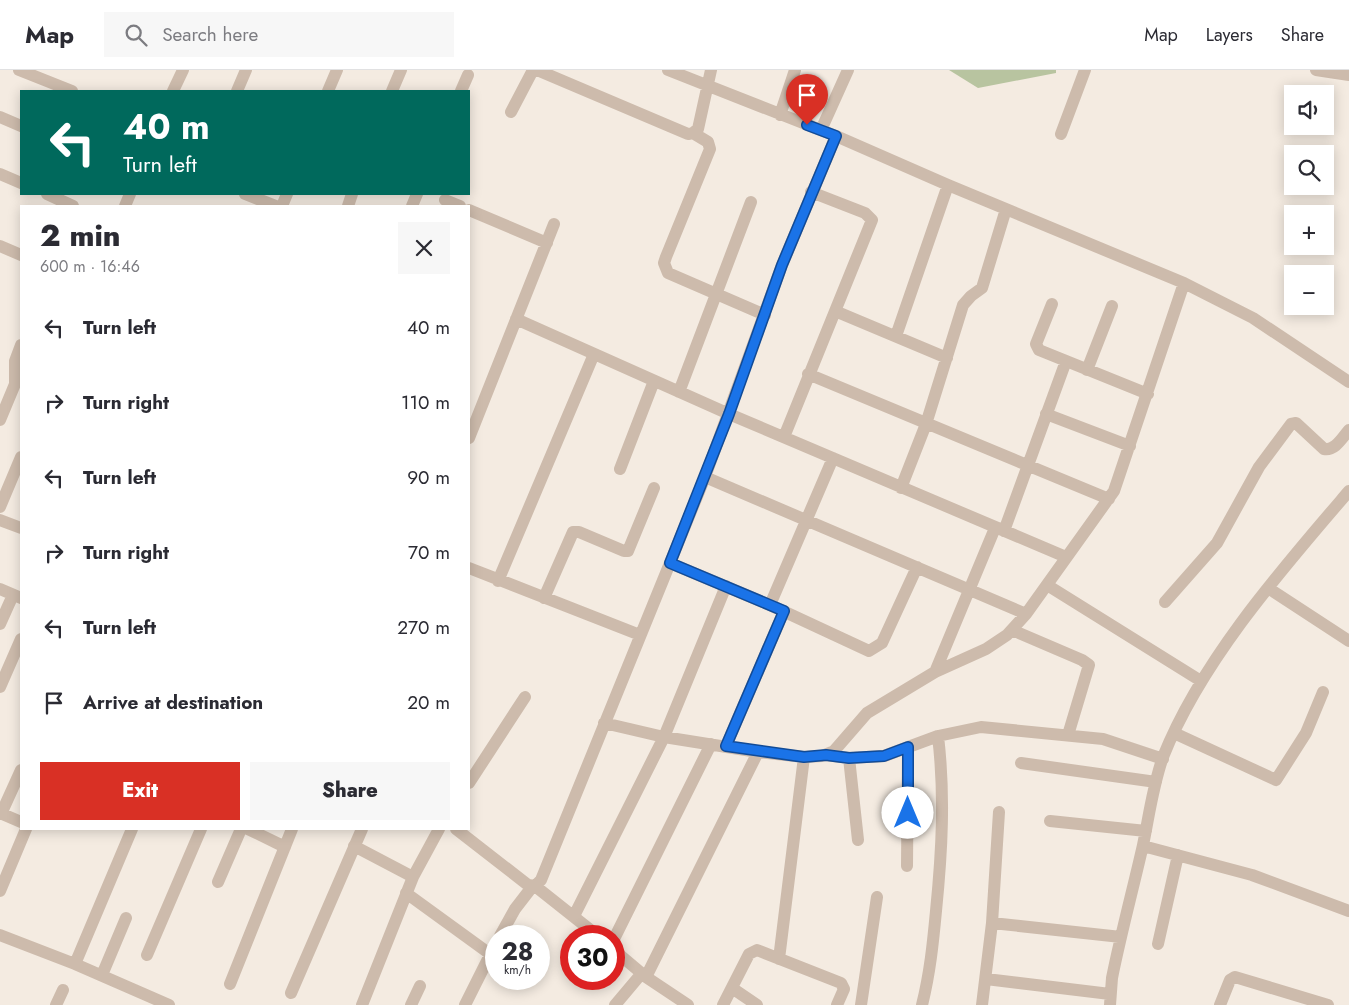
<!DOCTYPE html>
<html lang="en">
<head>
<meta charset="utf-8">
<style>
	:root { --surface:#fff; --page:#f7f7f7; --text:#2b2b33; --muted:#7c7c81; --line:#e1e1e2; --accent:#d93025 }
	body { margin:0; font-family:Jost,sans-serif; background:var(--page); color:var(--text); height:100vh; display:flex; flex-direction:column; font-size:19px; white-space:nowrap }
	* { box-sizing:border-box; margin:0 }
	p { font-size:16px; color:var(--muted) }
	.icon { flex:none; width:28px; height:28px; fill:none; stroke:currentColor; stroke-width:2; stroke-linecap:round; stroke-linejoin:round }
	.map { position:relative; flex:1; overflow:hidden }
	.drawer { position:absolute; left:20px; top:135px; width:450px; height:625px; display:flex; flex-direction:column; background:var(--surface); border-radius:0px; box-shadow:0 2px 12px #0003 }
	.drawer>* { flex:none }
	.guide { position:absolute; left:20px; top:20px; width:450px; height:105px; border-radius:0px; box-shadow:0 2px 12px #0003; background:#00695c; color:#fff; overflow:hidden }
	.controls { position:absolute; left:1284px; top:15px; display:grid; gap:10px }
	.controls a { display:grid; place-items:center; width:50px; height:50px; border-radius:0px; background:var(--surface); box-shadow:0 2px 12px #0003; font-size:25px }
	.speed { position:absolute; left:485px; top:855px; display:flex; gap:10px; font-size:25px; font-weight:700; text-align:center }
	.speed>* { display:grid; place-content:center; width:65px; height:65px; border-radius:50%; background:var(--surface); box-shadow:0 2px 12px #0003; line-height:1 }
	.speed small { font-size:12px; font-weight:400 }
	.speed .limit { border:8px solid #d22; background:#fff; color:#111 }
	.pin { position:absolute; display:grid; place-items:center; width:42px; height:42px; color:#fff; margin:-51px -21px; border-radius:50% 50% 50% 0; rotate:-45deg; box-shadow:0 0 5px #0007 }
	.pin .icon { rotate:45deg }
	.me { position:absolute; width:55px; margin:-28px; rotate:0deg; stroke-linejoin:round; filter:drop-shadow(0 0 4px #0008) }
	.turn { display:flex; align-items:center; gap:18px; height:105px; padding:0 20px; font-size:22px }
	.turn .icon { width:65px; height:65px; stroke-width:2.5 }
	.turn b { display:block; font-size:35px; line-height:42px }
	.round { display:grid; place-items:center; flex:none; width:52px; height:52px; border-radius:0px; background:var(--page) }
	.head { display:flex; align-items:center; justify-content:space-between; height:85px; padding:0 20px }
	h1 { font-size:30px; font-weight:800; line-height:38px }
	.primary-button { display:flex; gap:10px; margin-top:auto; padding:10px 20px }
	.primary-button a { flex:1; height:58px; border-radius:0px; background:var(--accent); color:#fff; font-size:20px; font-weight:800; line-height:58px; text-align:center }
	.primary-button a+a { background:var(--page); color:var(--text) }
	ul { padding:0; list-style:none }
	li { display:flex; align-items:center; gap:15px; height:75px; padding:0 20px }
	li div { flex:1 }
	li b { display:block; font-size:19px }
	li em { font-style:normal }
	header { display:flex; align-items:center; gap:30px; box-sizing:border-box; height:70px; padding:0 25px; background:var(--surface); border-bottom:1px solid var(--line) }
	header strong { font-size:24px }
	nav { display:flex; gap:28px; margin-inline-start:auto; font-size:18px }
	.search { width:350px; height:45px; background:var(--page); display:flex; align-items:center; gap:12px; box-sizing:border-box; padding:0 18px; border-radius:0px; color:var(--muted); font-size:19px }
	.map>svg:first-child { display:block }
	.green { fill:#b8c4a0 }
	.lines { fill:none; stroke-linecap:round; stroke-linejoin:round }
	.minor { stroke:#cdbbac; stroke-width:12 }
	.route-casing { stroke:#114b97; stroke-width:12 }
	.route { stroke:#1a73e8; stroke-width:9 }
</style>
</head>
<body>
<header>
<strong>Map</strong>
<div class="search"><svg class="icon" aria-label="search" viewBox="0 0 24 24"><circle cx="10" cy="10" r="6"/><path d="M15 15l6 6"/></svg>Search here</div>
<nav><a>Map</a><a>Layers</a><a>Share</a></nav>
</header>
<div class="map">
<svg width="1349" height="935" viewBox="0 0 1349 935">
	<rect width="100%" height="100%" fill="#f4ebe1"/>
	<path class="green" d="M949,0H1056V3L978,18Z"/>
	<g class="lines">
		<path class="minor" d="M19,0L72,21
			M537,0L688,64L693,63L698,59L711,0
			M668,0L836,66L948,115L1184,213L1253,248L1349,312
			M1316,0L1349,5
			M173,21L183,0
			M237,21L246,0
			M328,21L337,0
			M392,21L401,0
			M461,21L468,5
			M511,42L533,0
			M780,45L795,0
			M0,47L21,56
			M821,60L848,0
			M693,63L708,72L710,79L666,187L664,193L668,203L765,245
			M1061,64L1085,0
			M0,104L21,113
			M47,124L73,136
			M245,124L276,136
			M445,130L460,136
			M125,136L130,124
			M282,136L287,124
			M348,136L352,124
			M412,136L417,124
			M469,140L547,173
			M0,176L21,185
			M1052,234L1036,274L1039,280L1148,324
			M835,241L947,288
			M516,249L729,344L1066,487
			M896,266L948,115
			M1087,300L1112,236
			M808,304L1109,429
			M679,322L751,132
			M1046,344L1130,376
			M0,350L15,314V291L21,275
			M784,367L872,150L865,143L811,122
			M469,368L554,154
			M620,399L654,311
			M705,407L1026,544
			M901,418L926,354L963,235L971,226L982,218L1006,139
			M0,437L21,387
			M0,450L21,458
			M1004,461L1066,291
			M670,493L770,535L869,581L882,573L917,497
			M469,498L640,565
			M498,511L594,284
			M1047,515L1201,611
			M1268,518L1349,571
			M0,519L21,528
			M544,528L573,462H579L624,481H628L654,418
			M1165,532L1217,473L1259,397L1291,354L1296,353L1324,379C1335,381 1342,368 1349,360
			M770,535L833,388
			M0,554L13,525
			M1012,560L1082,590L1089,595L1068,665
			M935,602L995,458
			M0,617L21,569
			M604,653L664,667L758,682L804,687L822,686L834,681L867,643L935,602L986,579L1007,565L1026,544L1114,421L1184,213
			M1174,663L1276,710L1306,663L1323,622
			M726,676L784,541
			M826,685L849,688L884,686L938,666L981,657L1103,669L1163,689
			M849,688L858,770
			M1021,693L1156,712
			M469,713L525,627
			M0,743L21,752
			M1,744L21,700
			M1050,751L1146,761
			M248,759L285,777
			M456,759L528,815L535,816L541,810L705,407L782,195L836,66
			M354,776L413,807
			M1143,776L1252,805L1349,841
			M907,796L908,677
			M218,812L241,759
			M535,816L598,866
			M0,821L26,759
			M406,823L490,884
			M574,846L664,667L726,516
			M992,853L1121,867
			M0,865L75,894L169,935
			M500,866L515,839L532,817
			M614,869L711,674
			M1158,874L1178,785
			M614,880L646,907L688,935
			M147,885L201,759
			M779,889L804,687
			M75,894L132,759
			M102,905L126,848
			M646,907L758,682
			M986,909L1110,924
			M230,914L292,759
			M732,918L757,935
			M291,923L362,759
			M56,935L63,920
			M362,935L413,807L439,759
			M411,935L420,916
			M465,935L496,873
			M615,935L642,903
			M723,935L749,884L757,880L841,913L844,919L837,935
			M861,935L877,827
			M922,935C930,903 933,873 936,841C942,781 945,725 938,666
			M982,935L992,853L999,742
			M1110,935L1112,908C1121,863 1133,819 1143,775C1149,746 1153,715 1163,687C1201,591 1282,499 1349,421
			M1220,935L1230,910L1235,907L1328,935"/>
	</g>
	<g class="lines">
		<defs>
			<path id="route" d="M807,55L836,66L782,195L729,344L670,493L784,541L726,676L804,687L826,685L849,688L884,686L908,677V743"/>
		</defs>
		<use href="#route" class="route-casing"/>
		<use href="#route" class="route"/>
	</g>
</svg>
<div class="controls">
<a><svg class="icon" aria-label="sound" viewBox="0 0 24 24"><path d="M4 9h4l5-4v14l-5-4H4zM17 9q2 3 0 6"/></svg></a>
<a><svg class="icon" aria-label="search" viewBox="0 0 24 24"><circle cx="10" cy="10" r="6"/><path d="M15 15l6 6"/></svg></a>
<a>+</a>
<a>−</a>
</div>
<div class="speed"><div>28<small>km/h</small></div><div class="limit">30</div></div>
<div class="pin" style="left:807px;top:55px;background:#d93025"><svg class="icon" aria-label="arrive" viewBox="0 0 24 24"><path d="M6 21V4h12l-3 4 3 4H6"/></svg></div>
<svg class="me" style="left:908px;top:743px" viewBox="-20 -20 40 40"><circle r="19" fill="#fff"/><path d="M0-13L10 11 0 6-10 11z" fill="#1a73e8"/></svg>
<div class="guide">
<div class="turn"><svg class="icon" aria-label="left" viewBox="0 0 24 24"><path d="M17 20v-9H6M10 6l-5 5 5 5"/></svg><div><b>40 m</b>Turn left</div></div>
</div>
<section class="drawer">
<div class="head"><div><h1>2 min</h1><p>600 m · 16:46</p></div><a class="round"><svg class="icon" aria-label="close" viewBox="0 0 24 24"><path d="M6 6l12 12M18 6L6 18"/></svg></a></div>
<ul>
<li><svg class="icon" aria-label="left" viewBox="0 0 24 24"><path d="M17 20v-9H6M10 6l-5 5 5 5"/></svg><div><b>Turn left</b></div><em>40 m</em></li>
<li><svg class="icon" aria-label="right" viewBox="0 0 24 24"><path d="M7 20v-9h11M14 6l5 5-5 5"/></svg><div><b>Turn right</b></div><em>110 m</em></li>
<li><svg class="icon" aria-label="left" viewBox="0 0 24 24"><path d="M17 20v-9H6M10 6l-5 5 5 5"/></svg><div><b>Turn left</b></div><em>90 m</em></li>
<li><svg class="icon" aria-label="right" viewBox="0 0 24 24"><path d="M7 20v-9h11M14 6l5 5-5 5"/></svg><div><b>Turn right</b></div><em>70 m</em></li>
<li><svg class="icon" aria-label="left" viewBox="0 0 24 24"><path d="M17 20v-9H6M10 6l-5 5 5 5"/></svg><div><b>Turn left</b></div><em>270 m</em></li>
<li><svg class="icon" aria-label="arrive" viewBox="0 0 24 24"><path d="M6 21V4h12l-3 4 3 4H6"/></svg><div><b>Arrive at destination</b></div><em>20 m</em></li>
</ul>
<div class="primary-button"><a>Exit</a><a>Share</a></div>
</section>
</div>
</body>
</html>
